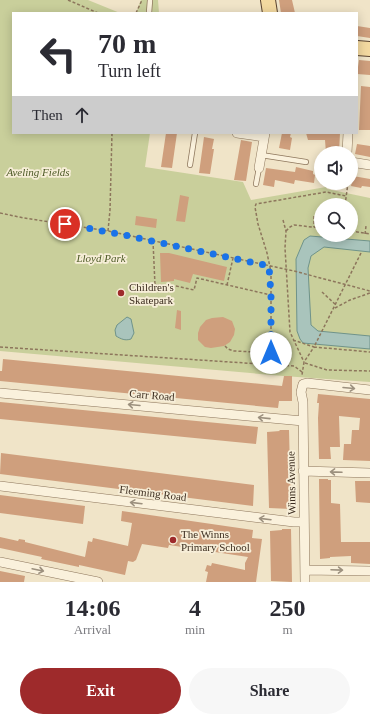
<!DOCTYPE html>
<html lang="en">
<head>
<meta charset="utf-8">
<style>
	:root { --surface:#fff; --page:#f7f7f7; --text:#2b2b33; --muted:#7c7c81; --accent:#9e2a2b }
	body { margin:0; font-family:Georgia,serif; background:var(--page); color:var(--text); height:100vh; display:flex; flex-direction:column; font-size:15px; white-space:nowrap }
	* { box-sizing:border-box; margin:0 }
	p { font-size:13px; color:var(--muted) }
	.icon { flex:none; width:22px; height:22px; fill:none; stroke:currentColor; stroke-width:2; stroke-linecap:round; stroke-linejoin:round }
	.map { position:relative; height:582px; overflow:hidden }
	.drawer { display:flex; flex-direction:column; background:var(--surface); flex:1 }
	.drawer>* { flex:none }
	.guide { position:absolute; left:12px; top:12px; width:346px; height:122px; border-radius:0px; box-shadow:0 2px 10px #0003; background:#fff; color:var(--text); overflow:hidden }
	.fabs { position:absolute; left:314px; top:146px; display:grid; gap:8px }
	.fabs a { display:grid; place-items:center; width:44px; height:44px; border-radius:50%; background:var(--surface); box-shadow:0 2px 10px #0003; font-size:20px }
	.pin { position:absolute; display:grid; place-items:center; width:34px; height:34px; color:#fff; margin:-17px; border:2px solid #fff; border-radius:50%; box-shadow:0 1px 4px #0007 }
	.me { position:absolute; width:44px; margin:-22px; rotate:0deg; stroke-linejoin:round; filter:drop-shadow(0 0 3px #0008) }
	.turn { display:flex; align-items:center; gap:14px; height:84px; padding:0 20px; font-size:18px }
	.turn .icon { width:52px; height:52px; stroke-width:2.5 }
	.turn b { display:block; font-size:28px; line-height:34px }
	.then { display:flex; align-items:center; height:38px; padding:0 20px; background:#0003; gap:8px; font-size:15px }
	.eta { display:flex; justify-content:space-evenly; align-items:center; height:68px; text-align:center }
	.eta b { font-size:24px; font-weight:800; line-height:28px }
	.action { display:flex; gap:8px; margin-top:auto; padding:8px 20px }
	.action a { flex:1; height:46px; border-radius:24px; background:var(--accent); color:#fff; font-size:16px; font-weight:800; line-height:46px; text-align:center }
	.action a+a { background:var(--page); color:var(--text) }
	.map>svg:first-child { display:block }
	.green { fill:#c9cf9b; fill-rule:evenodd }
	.water { fill:#a9c4bc; stroke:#6f938a }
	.building { fill:#cf9f7d }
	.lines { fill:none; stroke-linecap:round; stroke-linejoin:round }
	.lane-casing { stroke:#8d765c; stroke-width:6 }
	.street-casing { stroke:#8d765c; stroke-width:10 }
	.primary-casing { stroke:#5b4430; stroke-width:16 }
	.path { stroke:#8d765c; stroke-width:1.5; stroke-dasharray:3 2; stroke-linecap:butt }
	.lane { stroke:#faf1dc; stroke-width:4.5 }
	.street { stroke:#faf1dc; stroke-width:9 }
	.primary { stroke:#f3d9a0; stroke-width:14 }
	.oneway { stroke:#9c907e }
	.route { stroke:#1a73e8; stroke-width:7; stroke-dasharray:0 12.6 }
	.poi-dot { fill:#9e2a2b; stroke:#f7eed8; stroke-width:1.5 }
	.labels { text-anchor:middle; stroke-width:3.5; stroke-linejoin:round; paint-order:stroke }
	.park-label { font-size:11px; font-style:italic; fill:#4d5a26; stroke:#f7eed8 }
	.poi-label { font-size:11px; fill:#3d2e20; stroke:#f7eed8; text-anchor:start }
	.street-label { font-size:11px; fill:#3d2e20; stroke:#f7eed8 }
</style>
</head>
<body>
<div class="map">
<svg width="370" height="582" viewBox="0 0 370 582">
	<rect width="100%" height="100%" fill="#f0e4c8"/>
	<path class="green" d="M0,0H88L120,13H13V133H150L145,167L243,182L251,200L326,187L327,189L370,198V382L283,376L0,351ZM321,205H351V235H321Z
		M141,0H158L159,13H136Z"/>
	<path class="water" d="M310,236L370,241V252L324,247L311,256L308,268L311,325L318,331L370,336V349L303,343L300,339L297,331L296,259L304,240Z
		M127,317L131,319L134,333L131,339C125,341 121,339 116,336L115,330L117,325Z"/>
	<path class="building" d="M279,0H292L295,13H281Z
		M357,26L370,28V38L357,36Z
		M359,60L370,61V75L357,74Z
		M361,86L370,87V130H359Z
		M166,133H177L172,168L161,167Z
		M282,133H291L290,137L292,138L290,150L279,148Z
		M306,133H340L339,153H326L325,140H308Z
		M204,137L214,139L212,149H214L210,174L199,173Z
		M241,140L252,142L246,181L234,180Z
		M357,144L370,146V157L355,154Z
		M296,167L313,171V174L315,175L314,183L295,180L294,184L275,180L274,187L263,185L266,168L295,172Z
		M353,176L370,179V187L362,186L361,188L351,186Z
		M180,195L189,197L185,222L176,221Z
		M136,216L157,219L156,228L135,225Z
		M160,253H169L227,267L224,281L193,274L190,283L174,279V281L161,282Z
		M177,310L181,311V330L175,328Z
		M223,317L232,321L235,329L234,335L230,342L224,346L211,348L205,347L198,340V333L200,327L206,320L212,318Z
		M3,359L282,386L284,376H292V401H279L278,408L0,381V371H2Z
		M318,394L370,399V461L343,460L344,444H351L352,430H359L360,418L339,416L340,447H330L331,459H319L318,418L319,403H317Z
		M0,402L258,427L256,444L0,419Z
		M279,430H289L291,509L269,508L267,432L280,431Z
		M1,453L254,485L253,506L0,474Z
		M319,479H328V480H331V503L340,504L341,542H370V564L351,563V556L330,557V558L320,559Z
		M355,481H370V503L356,502Z
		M0,495L85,506L83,524L0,513Z
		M122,511L253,530L252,538L262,539L256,582H206L208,572L205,571L207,565L211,566L212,563L245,570V563L248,557L169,545L168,548L142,544L136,560L133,562L128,561L125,575L79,565V567L41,559L42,557L0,548V537L18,541L19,539L25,540V542L85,557L88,541L92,542L93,538L128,546L132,523L121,521Z
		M282,529H291L292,582L271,581L270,531L282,530Z
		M0,571L25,576L24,582H0Z"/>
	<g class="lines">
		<defs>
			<path id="lane" d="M149,13L150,0
				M261,155L306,162
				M190,165L195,133
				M256,184L259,168"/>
			<path id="street" d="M237,133L264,137
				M347,153L348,133
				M351,162L370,165
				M259,168L265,133
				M0,393L303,421
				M303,471L370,473
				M0,486L294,522H304
				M0,562L98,582
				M305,570L370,571
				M305,582L303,402L301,392L303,384L307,383L370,390"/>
			<path id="primary" d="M268,0L270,13
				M357,48L370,49"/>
		</defs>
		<use href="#lane" class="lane-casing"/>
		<use href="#street" class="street-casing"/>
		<use href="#primary" class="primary-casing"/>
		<path class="path" d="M68,0L98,13
			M136,13L142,0
			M345,205L348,183
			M0,213L24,218L108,231L294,271L370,291
			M314,216V227
			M283,220L286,231L285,248L290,332L304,362
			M108,231L110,210L112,133
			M286,231L290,227L294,225L321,228
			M351,231L370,234
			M365,234L366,226
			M153,241L155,285L176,286L194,290L197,278L271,295
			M361,253L314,347L370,352
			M227,285L233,258
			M322,292L336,305
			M335,308L350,300L370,293
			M293,340L314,347L304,362L302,375
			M225,346L228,349L234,351L256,352L262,356H272
			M0,347L276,365
			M305,363L327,370L370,371
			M302,372L294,366L276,365L271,353V272L267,253L258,224L255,207L256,204L326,192L346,196"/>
		<use href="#lane" class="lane"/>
		<use href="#street" class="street"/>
		<use href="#primary" class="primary"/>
	</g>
	<defs><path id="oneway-shaft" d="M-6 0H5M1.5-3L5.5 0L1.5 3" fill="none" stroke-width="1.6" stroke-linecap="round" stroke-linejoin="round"/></defs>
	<g class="oneway">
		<use href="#oneway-shaft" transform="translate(349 388) rotate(5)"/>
		<use href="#oneway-shaft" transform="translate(134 405) rotate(-175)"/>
		<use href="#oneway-shaft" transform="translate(264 418) rotate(-174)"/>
		<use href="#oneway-shaft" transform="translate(336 472) rotate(-178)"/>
		<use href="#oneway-shaft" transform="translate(136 503) rotate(-173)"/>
		<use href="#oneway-shaft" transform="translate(265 519) rotate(-173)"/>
		<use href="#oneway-shaft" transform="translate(38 570) rotate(12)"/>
		<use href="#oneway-shaft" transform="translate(337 570) rotate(2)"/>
	</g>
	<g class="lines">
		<path class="route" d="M65,224L124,235L269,266L271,295V353"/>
	</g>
	<g class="poi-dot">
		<circle cx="121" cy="293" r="4"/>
		<circle cx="173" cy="540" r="4"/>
	</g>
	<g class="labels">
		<g class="park-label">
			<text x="38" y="176">Aveling Fields</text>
			<text x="101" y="262">Lloyd Park</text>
		</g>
		<g class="poi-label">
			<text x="129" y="291">Children's<tspan x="129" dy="13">Skatepark</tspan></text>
			<text x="181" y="538">The Winns<tspan x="181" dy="13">Primary School</tspan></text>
		</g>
		<g class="street-label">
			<text transform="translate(152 395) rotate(5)" y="4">Carr Road</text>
			<text transform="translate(291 483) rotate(-91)" y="4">Winns Avenue</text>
			<text transform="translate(153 493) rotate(7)" y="4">Fleeming Road</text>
		</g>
	</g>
</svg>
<div class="fabs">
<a><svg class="icon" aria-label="sound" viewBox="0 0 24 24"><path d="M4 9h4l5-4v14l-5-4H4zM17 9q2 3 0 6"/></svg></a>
<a><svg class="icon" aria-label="search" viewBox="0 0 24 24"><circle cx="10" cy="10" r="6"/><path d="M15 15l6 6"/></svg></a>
</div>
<div class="pin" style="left:65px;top:224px;background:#d93025"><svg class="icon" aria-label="arrive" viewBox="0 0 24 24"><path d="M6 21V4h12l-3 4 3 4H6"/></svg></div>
<svg class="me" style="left:271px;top:353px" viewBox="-20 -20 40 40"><circle r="19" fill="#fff"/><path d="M0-13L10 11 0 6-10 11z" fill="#1a73e8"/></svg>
<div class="guide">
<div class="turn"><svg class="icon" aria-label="left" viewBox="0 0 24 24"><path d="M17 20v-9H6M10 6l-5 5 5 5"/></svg><div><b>70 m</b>Turn left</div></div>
<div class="then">Then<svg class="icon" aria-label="ahead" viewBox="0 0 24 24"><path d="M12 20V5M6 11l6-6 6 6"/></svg></div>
</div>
</div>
<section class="drawer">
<div class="eta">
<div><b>14:06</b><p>Arrival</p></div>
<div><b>4</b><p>min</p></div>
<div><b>250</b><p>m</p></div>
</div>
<div class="action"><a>Exit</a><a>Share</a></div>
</section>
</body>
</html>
